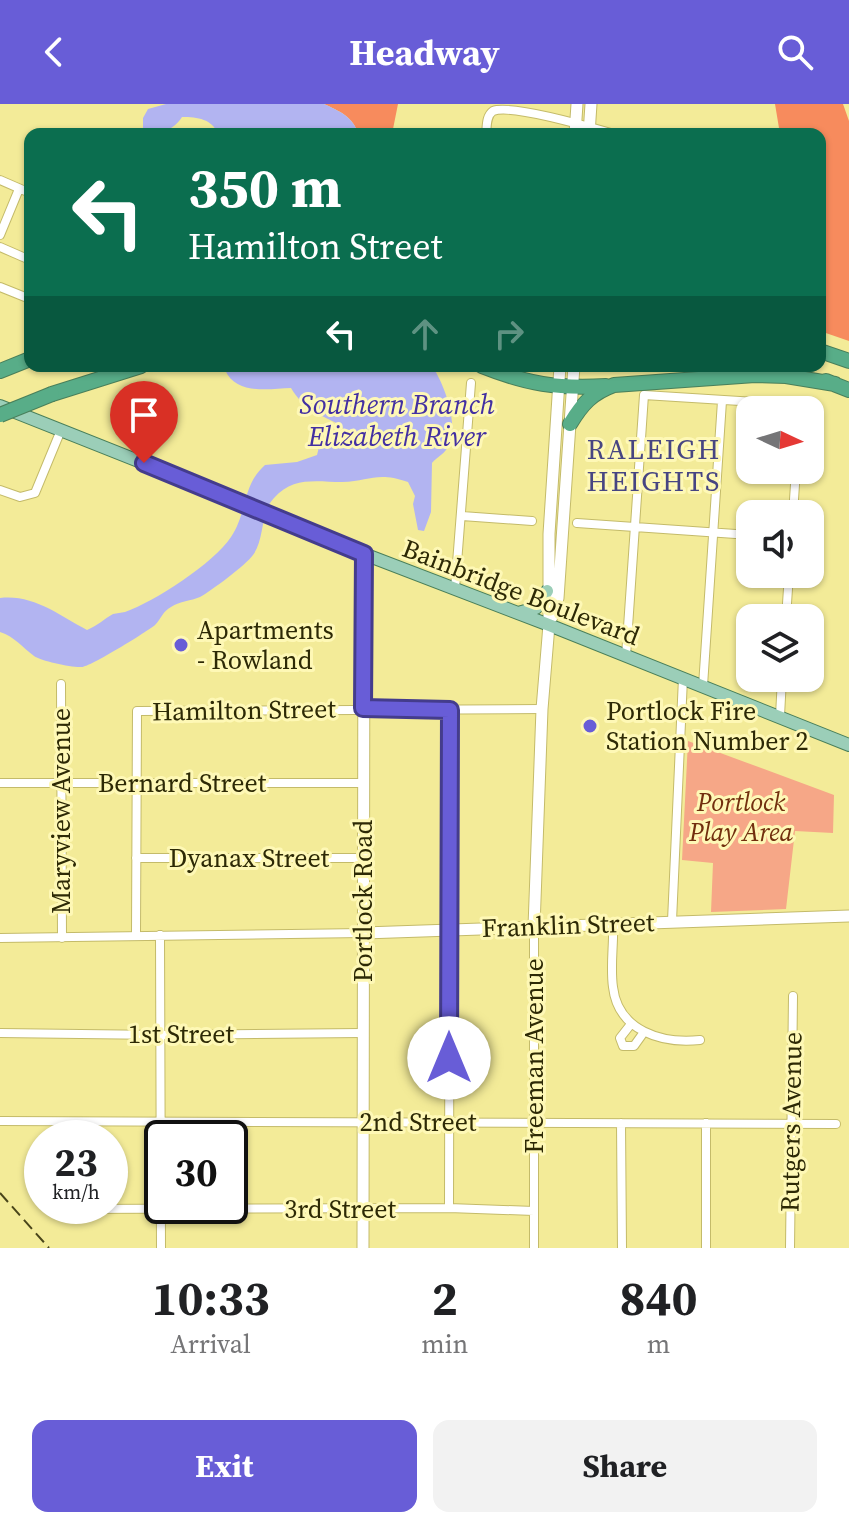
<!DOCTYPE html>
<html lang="en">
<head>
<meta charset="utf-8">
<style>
	:root { --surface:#fff; --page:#f2f2f2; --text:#202124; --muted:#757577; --accent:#685dd7 }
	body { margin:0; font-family:"Source Serif 4",serif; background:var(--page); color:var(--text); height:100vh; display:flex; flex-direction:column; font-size:30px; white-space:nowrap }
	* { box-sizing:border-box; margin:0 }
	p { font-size:26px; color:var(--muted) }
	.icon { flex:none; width:44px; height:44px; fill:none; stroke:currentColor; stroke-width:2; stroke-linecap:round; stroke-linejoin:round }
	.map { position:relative; height:1144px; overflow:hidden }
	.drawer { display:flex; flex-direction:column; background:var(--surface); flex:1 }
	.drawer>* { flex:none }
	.banner { position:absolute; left:24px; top:24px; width:802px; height:244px; border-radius:16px; box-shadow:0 2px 6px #0004; background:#0b6e4f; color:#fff; overflow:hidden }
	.needle { width:52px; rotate:94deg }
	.tools { position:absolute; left:736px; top:292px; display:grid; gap:16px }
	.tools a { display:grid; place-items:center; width:88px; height:88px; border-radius:16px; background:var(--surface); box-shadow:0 2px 6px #0004; font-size:40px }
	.speed { position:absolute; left:24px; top:1016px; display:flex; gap:16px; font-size:40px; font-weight:700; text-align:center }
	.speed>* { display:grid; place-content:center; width:104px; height:104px; border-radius:50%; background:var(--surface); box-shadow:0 2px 6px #0004; line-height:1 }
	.speed small { font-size:20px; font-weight:400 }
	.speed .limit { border:4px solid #111; border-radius:12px; background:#fff; color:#111 }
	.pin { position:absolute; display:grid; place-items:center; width:68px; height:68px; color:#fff; margin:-82px -34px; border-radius:50% 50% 50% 0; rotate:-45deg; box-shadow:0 0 8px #0007 }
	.pin .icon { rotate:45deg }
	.me { position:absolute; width:88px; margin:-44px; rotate:0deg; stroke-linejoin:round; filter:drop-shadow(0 0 6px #0008) }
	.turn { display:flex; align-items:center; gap:28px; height:168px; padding:0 32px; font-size:36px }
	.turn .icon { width:104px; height:104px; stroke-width:2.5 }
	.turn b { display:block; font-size:56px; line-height:68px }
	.lanes { display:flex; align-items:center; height:76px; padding:0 32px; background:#0003; justify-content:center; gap:40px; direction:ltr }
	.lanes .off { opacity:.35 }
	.eta { display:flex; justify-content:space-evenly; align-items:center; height:136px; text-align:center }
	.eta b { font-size:48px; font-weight:700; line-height:56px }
	.cta { display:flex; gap:16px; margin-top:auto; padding:16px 32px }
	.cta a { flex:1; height:92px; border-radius:16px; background:var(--accent); color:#fff; font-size:32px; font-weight:700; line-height:92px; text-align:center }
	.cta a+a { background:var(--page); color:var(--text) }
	header { display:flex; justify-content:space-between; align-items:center; height:104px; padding:0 32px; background:var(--accent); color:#fff; font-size:36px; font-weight:700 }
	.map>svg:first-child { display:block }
	.green { fill:#f6a787 }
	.forest { fill:#f78b5d }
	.water { fill:#b2b4f1 }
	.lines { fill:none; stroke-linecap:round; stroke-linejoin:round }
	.street-casing { stroke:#c4bb6a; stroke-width:10 }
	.secondary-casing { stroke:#c4bb6a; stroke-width:13 }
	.primary-casing { stroke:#497f5a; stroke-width:14 }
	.highway-casing { stroke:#497f5a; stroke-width:16 }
	.street { stroke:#fff; stroke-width:8 }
	.secondary { stroke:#fff; stroke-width:11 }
	.primary { stroke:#9bceb8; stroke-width:12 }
	.highway { stroke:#58ad88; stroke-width:14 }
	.rail { stroke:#49451a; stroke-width:2; stroke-dasharray:12 6; stroke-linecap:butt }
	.highway-bridge-casing { stroke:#497f5a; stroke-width:16; stroke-linecap:butt }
	.highway-bridge { stroke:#58ad88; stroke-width:14 }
	.route-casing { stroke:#443c8c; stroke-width:20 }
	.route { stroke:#685dd7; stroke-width:14 }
	.poi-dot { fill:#685dd7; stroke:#fef8b6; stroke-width:3 }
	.labels { text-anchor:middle; stroke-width:6; stroke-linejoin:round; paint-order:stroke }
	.street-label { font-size:26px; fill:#2d2905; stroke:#fef8b6 }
	.poi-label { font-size:26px; fill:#2d2905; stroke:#fef8b6; text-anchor:start }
	.park-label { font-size:26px; font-style:italic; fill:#722f0e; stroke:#fef8b6 }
	.water-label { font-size:28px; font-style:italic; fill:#4330a2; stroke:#fef8b6 }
	.neighbourhood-label { font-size:28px; letter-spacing:2px; fill:#474582; stroke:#fef8b6 }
</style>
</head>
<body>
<header><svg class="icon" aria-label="back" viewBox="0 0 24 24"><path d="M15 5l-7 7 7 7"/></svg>Headway<svg class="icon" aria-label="search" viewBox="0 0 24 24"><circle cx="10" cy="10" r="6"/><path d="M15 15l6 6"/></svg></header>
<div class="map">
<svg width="849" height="1144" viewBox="0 0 849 1144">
	<rect width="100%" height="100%" fill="#f3eb98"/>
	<path class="green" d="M688,637L834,691L833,729L795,727L786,805L711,808L713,759L682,756Z"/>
	<path class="forest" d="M324,0H398L392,30H358C354,13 339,7 324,0Z
		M775,0H843L849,17V237L820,227V30H780Z"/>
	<path class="water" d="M166,0H324C339,7 354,13 358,30H218C212,15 198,13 182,13C172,28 161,29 143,29V14L148,5Z
		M227,262H432C444,279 459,320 449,341C446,349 437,353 432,359L431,408L424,427L418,426L413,400L415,392L408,378C377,367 370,377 342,378C317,378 293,372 274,394C260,408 265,435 253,451C246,461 211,487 200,493C191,497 180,497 171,503C163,507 161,515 155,521C148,527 90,563 82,563C73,564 41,557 34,552C22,543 15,533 0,528V494C33,490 59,511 87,526C97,522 104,515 113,510C117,509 121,509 125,508C154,498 214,459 231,433C247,410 242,381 265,361L297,358L317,351L320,339L340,338L346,332L342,322C321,311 304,306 291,284C268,285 236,291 225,266Z"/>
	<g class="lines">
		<defs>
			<path id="street" d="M486,30C487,22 486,12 493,7C512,0 590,23 614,30
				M0,76L30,89
				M0,131L19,85
				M0,143L30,156
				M0,183L30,195
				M0,386L20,393L35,389L61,326
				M793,410L796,366
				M462,412L532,417
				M577,419L750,431
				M455,485L471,279
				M786,514L789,470
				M626,552L644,291L787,300L797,303L799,306
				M61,580L62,834
				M703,582L722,297
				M780,612L782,574
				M0,679H363
				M136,754H363
				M672,817L683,574
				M613,819C614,840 610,862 613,883C618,927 662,940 700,936
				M534,823V1144
				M136,831L137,607L542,605
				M160,831L161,1144
				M0,834L364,829
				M631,920L620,934L623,942H634L644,928
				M0,929L161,931L362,929
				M0,1017L836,1020
				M621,1019L622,1144
				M449,1104L450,606
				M49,1105L449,1104L534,1107
				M706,1144V1019
				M790,1144L793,892"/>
			<path id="secondary" d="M575,30L577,0
				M589,30L591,0
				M552,513L558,494L574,262
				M534,823L542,605L549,521V430L560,262
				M364,829L849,812
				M363,1144L364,450"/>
			<path id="primary" d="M0,302L277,412L364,450L549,521L849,641
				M518,509L536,504L547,487"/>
			<path id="highway" d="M820,247L849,257
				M482,262C527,280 557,285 606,282
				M0,267L30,255
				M826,277L849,286
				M52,290L141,262
				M570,320C582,300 592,289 614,281L755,271L786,272L835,280"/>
		</defs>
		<use href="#street" class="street-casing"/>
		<use href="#secondary" class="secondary-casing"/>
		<use href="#primary" class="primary-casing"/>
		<use href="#highway" class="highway-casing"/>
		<use href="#street" class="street"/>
		<use href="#secondary" class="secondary"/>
		<use href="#primary" class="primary"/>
		<use href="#highway" class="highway"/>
		<path class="rail" d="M0,1089L49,1144"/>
		<defs>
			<path id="highway-bridge" d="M0,311L52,290"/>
		</defs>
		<use href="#highway-bridge" class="highway-bridge-casing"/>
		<use href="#highway-bridge" class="highway-bridge"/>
	</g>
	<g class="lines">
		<defs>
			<path id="route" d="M144,359L364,450L363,604L450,606L449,954"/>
		</defs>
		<use href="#route" class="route-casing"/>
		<use href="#route" class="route"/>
	</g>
	<g class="poi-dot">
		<circle cx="181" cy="541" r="8"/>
		<circle cx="590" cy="622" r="8"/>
	</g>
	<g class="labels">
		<g class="street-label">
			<text transform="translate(521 488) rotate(21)" y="9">Bainbridge Boulevard</text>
			<text transform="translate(244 606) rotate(-1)" y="9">Hamilton Street</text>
			<text x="182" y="688">Bernard Street</text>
			<text transform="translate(61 707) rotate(-90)" y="9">Maryview Avenue</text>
			<text x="249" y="763">Dyanax Street</text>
			<text transform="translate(363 797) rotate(-90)" y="9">Portlock Road</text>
			<text transform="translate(568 821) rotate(-2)" y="9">Franklin Street</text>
			<text x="181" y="939">1st Street</text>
			<text transform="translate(534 952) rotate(-90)" y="9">Freeman Avenue</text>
			<text x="418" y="1027">2nd Street</text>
			<text transform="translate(791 1018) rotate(-89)" y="9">Rutgers Avenue</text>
			<text x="340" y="1114">3rd Street</text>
		</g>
		<g class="poi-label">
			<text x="197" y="535">Apartments<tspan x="197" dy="30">- Rowland</tspan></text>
			<text x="606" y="616">Portlock Fire<tspan x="606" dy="30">Station Number 2</tspan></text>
		</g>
		<g class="park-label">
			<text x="741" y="707">Portlock<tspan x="741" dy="30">Play Area</tspan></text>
		</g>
		<g class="water-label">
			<text x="397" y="310">Southern Branch<tspan x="397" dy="32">Elizabeth River</tspan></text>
		</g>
		<g class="neighbourhood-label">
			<text x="654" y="355">RALEIGH<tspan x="654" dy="32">HEIGHTS</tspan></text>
		</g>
	</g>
</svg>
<div class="tools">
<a><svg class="needle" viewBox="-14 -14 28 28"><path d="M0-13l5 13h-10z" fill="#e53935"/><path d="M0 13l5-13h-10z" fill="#757577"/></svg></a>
<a><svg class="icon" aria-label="sound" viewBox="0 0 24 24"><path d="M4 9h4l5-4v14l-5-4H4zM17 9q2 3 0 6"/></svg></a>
<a><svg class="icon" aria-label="layers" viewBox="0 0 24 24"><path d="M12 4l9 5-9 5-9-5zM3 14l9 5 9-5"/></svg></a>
</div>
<div class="speed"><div>23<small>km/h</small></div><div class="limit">30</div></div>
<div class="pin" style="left:144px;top:359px;background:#d93025"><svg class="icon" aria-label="arrive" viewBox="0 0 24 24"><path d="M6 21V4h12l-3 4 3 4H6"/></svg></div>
<svg class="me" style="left:449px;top:954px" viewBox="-20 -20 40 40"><circle r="19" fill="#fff"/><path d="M0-13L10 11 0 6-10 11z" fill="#685dd7"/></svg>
<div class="banner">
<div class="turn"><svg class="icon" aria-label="left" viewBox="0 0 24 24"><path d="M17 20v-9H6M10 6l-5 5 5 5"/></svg><div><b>350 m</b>Hamilton Street</div></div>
<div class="lanes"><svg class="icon" aria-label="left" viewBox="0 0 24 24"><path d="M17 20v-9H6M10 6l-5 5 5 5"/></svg><svg class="icon off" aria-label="ahead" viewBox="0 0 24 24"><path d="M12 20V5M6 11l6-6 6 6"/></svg><svg class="icon off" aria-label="right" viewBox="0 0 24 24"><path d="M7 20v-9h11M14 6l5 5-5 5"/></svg></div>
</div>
</div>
<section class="drawer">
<div class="eta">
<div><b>10:33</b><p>Arrival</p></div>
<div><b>2</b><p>min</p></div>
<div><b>840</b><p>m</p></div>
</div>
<div class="cta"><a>Exit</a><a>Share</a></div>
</section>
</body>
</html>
